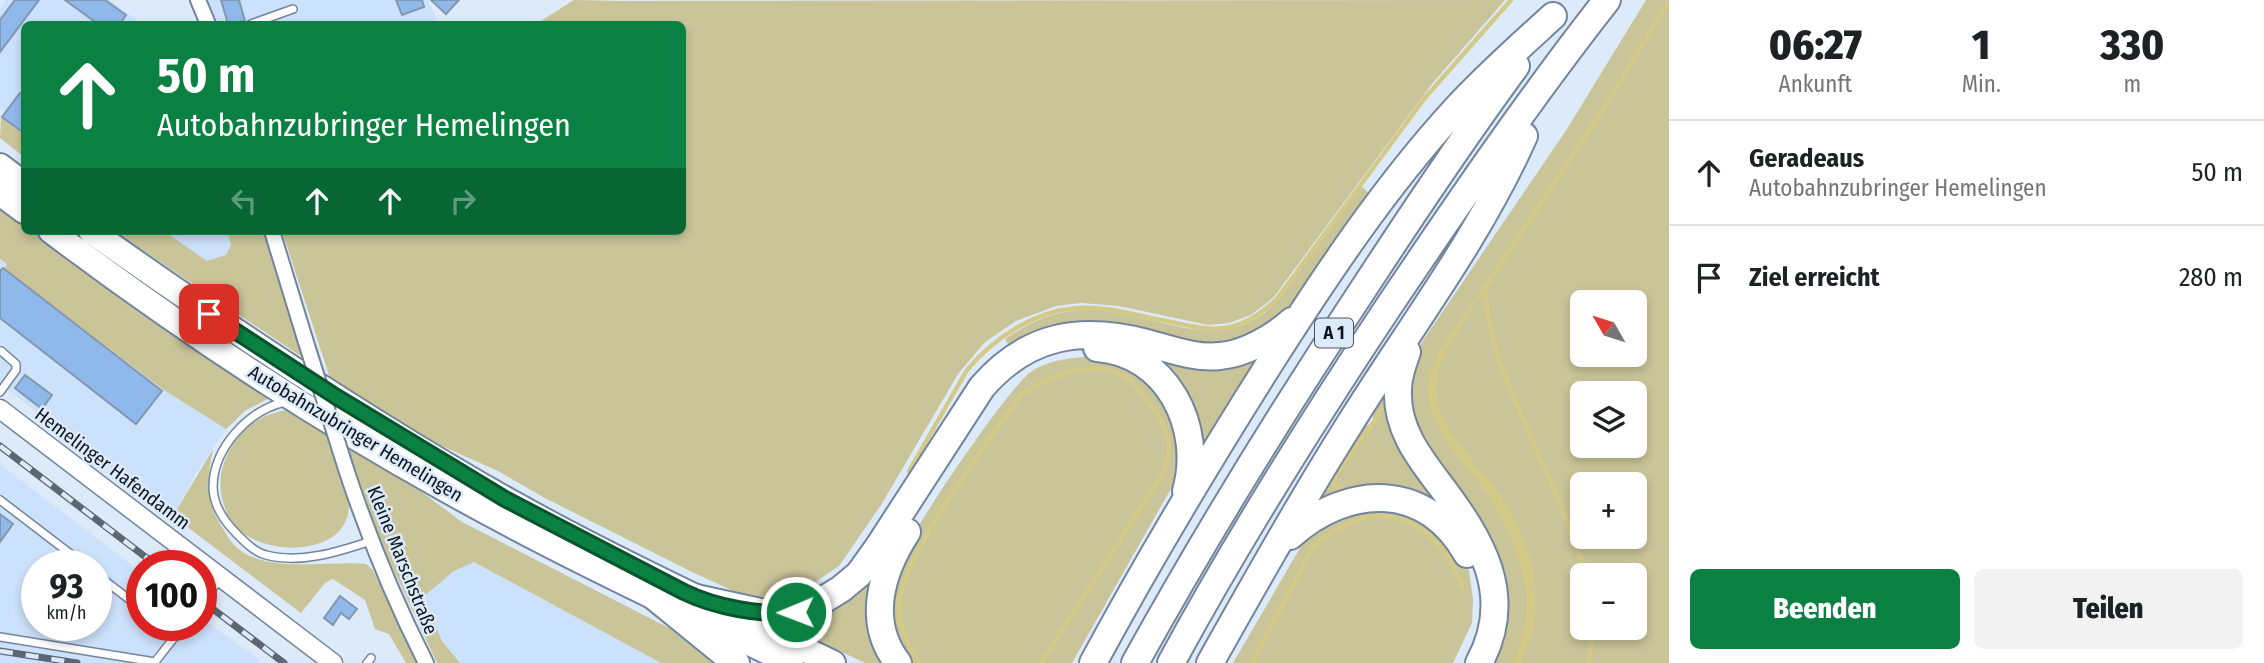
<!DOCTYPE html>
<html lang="de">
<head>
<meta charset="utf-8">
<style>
	:root { --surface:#fff; --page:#f2f2f2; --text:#202124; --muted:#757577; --line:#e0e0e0; --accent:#0b8043 }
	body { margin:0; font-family:"Fira Sans Condensed",sans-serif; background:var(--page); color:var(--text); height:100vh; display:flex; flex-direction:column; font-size:26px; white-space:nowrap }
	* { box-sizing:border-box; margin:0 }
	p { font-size:23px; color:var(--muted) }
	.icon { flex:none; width:38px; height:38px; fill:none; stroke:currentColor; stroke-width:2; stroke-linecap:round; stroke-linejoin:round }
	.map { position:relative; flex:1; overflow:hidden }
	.details { display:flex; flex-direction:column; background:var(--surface); width:595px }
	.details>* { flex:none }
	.hud { position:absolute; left:21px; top:21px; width:665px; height:214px; border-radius:10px; box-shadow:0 4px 10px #0003; background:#0b8043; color:#fff; overflow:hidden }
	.needle { width:46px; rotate:309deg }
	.tools { position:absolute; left:1570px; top:290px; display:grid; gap:14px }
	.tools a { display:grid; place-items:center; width:77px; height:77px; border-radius:10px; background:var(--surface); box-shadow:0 4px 10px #0003; font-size:35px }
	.speed { position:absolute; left:21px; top:550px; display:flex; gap:14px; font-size:35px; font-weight:700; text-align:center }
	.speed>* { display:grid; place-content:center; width:91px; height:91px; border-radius:50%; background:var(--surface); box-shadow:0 4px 10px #0003; line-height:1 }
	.speed small { font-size:18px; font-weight:400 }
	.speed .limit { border:10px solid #d22; background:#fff; color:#111 }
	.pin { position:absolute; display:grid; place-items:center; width:60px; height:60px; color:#fff; margin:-30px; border-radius:14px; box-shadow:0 4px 10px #0006 }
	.me { position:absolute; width:77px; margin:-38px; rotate:269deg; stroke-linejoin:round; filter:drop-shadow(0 0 5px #0008) }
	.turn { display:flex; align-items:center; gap:24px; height:147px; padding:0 21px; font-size:32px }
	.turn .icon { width:91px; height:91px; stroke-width:2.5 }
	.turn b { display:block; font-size:49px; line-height:60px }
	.lanes { display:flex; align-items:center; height:66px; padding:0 21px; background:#0003; justify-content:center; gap:35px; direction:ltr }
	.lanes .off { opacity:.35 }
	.eta { display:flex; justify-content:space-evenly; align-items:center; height:119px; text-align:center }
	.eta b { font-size:42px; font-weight:800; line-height:49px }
	.button { display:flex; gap:14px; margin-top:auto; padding:14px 21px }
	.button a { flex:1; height:80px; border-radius:10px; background:var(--accent); color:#fff; font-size:28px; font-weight:800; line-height:80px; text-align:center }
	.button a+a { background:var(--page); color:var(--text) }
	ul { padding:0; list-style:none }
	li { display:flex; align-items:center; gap:21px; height:105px; padding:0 21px; border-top:2px solid var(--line) }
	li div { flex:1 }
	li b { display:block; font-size:26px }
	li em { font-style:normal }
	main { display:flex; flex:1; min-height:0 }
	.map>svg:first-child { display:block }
	.built { fill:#cce1fb; fill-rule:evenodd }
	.green { fill:#cac499; fill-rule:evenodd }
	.water { fill:#d4ca88 }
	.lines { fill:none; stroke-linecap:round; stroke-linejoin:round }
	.stream { stroke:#d4ca88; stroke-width:4.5 }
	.building { fill:#8fb9eb; stroke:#8397af; stroke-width:2 }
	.service-casing { stroke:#72859d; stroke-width:10 }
	.minor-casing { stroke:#72859d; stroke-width:18 }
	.tertiary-casing { stroke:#72859d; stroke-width:21 }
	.trunk-casing { stroke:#72859d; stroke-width:28 }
	.motorway-casing { stroke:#72859d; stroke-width:30 }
	.service { stroke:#fff; stroke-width:7 }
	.minor { stroke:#fff; stroke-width:14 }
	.tertiary { stroke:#fff; stroke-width:18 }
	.trunk { stroke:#fff; stroke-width:24 }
	.motorway { stroke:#fff; stroke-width:26 }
	.rail-casing { stroke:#5d6773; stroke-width:7 }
	.rail { stroke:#ddeafa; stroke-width:4.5; stroke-dasharray:13; stroke-linecap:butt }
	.minor-bridge-casing { stroke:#72859d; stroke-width:18; stroke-linecap:butt }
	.minor-bridge { stroke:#fff; stroke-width:14 }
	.route-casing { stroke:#07532c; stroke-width:18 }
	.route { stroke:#0b8043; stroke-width:12 }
	.labels { text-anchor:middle; stroke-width:5; stroke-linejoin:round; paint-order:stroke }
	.shield { fill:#ddeafa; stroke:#4b5560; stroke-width:2 }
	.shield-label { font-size:18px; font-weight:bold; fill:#0d151e }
	.street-label { font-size:19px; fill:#0d151e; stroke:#ddeafa }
</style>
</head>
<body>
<main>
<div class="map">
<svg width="1669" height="663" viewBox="0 0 1669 663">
	<rect width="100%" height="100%" fill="#ddeafa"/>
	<path class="built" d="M6,0H110L141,24H24V135L1,117L4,112L0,109V8Z
		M200,0H428L438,24H210Z
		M164,231H227L231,245L226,255L207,261Z
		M0,259L7,264L4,269L164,390L226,429L195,475L173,516L0,384Z
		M0,464L142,573V625H201V618L259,659L258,663H0ZM37,565H96V625H37Z
		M474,562L661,663H460L442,641L423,597L454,571Z"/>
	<path class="green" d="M574,0L620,1L1505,0L1432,84L1273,298L1251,315L1229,323L1208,325L1119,306L1081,303L1056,306L1016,321L985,342L958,374L881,505L839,566L815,582L823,587L808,596L778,601L742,595L692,572L543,497L498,471L442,446L331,381L329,375L282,231H682V24H536Z
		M1646,0H1669V663H1490L1505,625L1506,583L1493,547L1420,437L1408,403L1410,371L1422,342L1567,129ZM1582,303H1634V355H1582ZM1582,394H1634V446H1582ZM1582,485H1634V537H1582ZM1582,576H1634V628H1582Z
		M1,117L24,135V157L0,138Z
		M1361,186L1369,193C1350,220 1330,248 1311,275C1302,288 1294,304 1282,314C1211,374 1165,319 1089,321C1056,321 1037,331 1010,347L1005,339C1028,323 1051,312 1080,310C1150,306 1221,365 1279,299Z
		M0,206L24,225V231H33L164,326L271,397L245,411L226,429L164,390L4,269L7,264L0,259Z
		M114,231H164L207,261L226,255L231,245L227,231H264L305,359Z
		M1274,342L1200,467L1150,350Z
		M1098,356L1152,381L1180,433L1177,478L1072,663H912C903,653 892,634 890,621C889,607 891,586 894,573C900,546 1009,386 1032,371C1053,358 1074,358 1098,356Z
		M1393,373L1443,511L1312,508L1366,424L1368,426L1373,419L1372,404Z
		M291,408L324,429C330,445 349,492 349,505C349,523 338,536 323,542C293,554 250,547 230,520C227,516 226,510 224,505C212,471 232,432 265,416C273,413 283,411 291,408Z
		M351,447L407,481L462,522L669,628L713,663H661L474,562L454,571L423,597L442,641L460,663H437L383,547L349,453Z
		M213,449C207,476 205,502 222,527C226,533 229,540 234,545C263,575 329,560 366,564L373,570L418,663H406L389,634L375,629L365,600L333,579L325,583L301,613L173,516Z
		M1410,510L1457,549L1469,571L1473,599L1472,623L1453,663H1233L1310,531L1331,513Z
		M875,563L891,663H865L774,620Z"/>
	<path class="water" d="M1481,293C1468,318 1442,351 1437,378C1429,420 1473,458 1495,488C1533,539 1550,604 1521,663H1512C1546,605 1515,532 1479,483C1459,457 1429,426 1428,390C1427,357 1462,317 1481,293Z"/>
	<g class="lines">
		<path class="stream" d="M1485,288C1489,347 1506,378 1528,431C1549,479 1571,526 1587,576
			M1479,297L1604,108L1669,1
			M909,471L967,370C994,338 1034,311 1077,308C1103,306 1131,314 1156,319C1179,323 1202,331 1225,328C1246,325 1261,313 1276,300L1424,99L1511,0
			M1343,487L1332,486C1343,457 1368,435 1383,408L1388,410
			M919,663C909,646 900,629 899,608C896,563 991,438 1020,396C1044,378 1090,359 1120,374C1133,380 1143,394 1150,405C1158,415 1168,430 1169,443C1170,451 1166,462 1165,470L1041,663
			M1252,663L1309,554C1319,540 1327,535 1342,527C1397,496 1444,535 1462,587
			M1589,663L1593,628"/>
	</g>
	<path class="building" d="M15,0H39L0,52V20Z
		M65,0H105L126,15L120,24H98Z
		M221,0H239L245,21L228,24Z
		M396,0H422L424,7L402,15Z
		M431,0H459L446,14Z
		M20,93L24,96V133L2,117Z
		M3,268L162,391L136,424L0,318V271Z
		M25,375L52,395L42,409L15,388Z
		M0,514L13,524L0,542Z
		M340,596L357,609L349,619L341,613L333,625L324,618Z"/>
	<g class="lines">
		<defs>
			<path id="service" d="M251,24L293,9
				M0,392L16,370V364L1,351
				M285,402C249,410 214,447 213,486C213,504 224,521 236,533C244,541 254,552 266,555C300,564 338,552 371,541
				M0,500L85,565
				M96,574L142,609
				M201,603L221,578
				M163,625L176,635
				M0,637L155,662L184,625
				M367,663L371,658"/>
			<path id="minor" d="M198,0L208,24
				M272,231L305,339
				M346,469C368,536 394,600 426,663"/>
			<path id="tertiary" d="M0,409L333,663"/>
			<path id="trunk" d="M0,166L24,184
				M0,193L24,211
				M51,231C176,325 308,413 445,489C557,552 675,607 791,663
				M91,231C225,326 362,418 505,499C612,559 723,610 833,663"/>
			<path id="motorway" d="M1097,348C1167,353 1204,427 1186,491
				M1407,352C1403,363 1398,376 1398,389C1396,428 1418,456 1440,485C1481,539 1516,596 1479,663
				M1290,536C1348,484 1425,481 1467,554
				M655,597L736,663
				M696,598L774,615L796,612L815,605L841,589L859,574L879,546L982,387C1028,334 1081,326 1147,343C1170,349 1196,359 1220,356C1245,354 1274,337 1292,321
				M898,663C866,622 881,572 907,532
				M1093,663C1148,561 1208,461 1270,363C1326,275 1384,188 1454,111C1485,77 1519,47 1553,16
				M1135,663C1206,535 1283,410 1364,288C1413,213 1463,138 1516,66
				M1171,663C1237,541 1312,422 1389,306C1459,202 1530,98 1607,0
				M1210,663C1255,583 1300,503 1349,425C1408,330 1478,239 1524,136"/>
		</defs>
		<use href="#service" class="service-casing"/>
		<use href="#minor" class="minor-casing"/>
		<use href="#tertiary" class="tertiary-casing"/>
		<use href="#trunk" class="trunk-casing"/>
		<use href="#motorway" class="motorway-casing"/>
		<use href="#service" class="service"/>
		<use href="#minor" class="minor"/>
		<use href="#tertiary" class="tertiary"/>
		<use href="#trunk" class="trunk"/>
		<use href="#motorway" class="motorway"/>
		<defs>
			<path id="rail" d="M0,446L156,565
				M201,600L284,663
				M0,651L77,663"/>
		</defs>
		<use href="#rail" class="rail-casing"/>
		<use href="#rail" class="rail"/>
		<defs>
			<path id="minor-bridge" d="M305,339L346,469"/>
		</defs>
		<use href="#minor-bridge" class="minor-bridge-casing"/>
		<use href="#minor-bridge" class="minor-bridge"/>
	</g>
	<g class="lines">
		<defs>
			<path id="route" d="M209,314L335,396L505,499L684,592C715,607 761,616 796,612"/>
		</defs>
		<use href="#route" class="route-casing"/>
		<use href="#route" class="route"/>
	</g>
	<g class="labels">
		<rect class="shield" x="1315" y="318.5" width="38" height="29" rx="5"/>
		<g class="shield-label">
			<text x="1334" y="339">A 1</text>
		</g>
		<g class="street-label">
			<text transform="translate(356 433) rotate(31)" y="7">Autobahnzubringer Hemelingen</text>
			<text transform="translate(113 468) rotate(37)" y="7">Hemelinger Hafendamm</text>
			<text transform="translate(403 560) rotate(68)" y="7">Kleine Marschstraße</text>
		</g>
	</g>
</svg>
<div class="tools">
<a><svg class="needle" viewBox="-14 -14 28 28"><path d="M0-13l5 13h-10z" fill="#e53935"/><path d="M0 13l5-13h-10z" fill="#757577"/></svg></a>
<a><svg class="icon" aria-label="layers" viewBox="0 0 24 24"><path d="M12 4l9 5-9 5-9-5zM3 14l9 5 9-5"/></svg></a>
<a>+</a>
<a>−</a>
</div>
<div class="speed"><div>93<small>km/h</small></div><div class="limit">100</div></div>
<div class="pin" style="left:209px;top:314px;background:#d93025"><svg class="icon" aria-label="arrive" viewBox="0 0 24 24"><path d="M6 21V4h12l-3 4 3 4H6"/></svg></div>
<svg class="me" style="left:796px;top:612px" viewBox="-20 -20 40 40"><circle r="17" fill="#0b8043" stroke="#fff" stroke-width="3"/><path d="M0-11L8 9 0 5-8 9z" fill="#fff"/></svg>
<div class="hud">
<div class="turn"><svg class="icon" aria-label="ahead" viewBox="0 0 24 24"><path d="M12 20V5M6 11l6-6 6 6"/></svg><div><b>50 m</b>Autobahnzubringer Hemelingen</div></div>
<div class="lanes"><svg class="icon off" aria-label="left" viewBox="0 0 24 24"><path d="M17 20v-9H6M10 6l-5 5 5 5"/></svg><svg class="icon" aria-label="ahead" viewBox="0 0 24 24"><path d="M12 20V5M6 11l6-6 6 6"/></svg><svg class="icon" aria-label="ahead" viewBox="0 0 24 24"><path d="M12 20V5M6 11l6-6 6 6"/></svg><svg class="icon off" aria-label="right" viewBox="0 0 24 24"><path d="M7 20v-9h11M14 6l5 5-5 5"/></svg></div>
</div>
</div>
<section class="details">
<div class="eta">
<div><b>06:27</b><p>Ankunft</p></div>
<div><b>1</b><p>Min.</p></div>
<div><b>330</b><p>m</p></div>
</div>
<ul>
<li><svg class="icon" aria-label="ahead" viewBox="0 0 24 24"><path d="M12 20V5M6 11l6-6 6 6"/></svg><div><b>Geradeaus</b><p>Autobahnzubringer Hemelingen</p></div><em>50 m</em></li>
<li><svg class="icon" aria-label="arrive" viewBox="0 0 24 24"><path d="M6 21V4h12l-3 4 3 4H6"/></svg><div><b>Ziel erreicht</b></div><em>280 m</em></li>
</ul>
<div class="button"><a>Beenden</a><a>Teilen</a></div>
</section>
</main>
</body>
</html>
